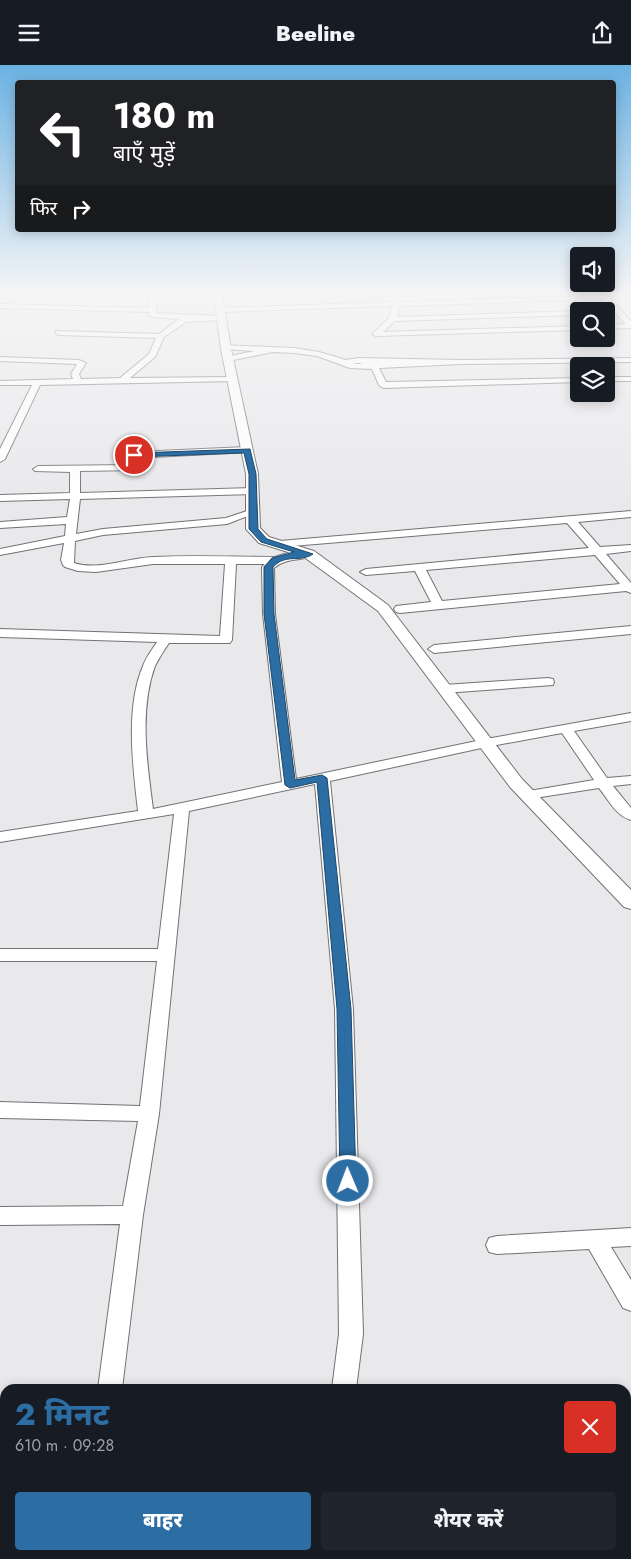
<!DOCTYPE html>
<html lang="hi">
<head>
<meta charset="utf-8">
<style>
	:root { --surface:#171b24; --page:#20242c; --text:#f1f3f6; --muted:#9ea1a6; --accent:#2c6da3 }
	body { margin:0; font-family:Jost,"Noto Sans Devanagari",sans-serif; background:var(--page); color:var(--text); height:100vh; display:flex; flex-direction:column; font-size:19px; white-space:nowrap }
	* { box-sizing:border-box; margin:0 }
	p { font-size:16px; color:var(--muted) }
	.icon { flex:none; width:28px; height:28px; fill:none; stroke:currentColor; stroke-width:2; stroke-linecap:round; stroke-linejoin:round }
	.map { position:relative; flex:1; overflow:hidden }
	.side { position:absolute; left:0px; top:1319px; width:631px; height:176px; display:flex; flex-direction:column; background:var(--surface); border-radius:15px 15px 0 0; box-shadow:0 2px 12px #0003 }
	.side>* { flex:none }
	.guide { position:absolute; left:15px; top:15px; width:601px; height:152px; border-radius:5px; box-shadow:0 2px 12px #0003; background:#202124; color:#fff; overflow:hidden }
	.tools { position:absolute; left:570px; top:182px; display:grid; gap:10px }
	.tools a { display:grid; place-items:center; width:45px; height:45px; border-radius:5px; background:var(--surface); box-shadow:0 2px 12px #0003; font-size:25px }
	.pin { position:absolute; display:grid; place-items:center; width:42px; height:42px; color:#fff; margin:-21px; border:2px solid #fff; border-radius:50%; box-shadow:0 1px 5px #0007 }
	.me { position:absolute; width:55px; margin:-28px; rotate:359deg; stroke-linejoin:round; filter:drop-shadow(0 0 4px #0008) }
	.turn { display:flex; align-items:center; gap:18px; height:105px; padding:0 15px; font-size:22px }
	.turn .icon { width:65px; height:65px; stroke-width:2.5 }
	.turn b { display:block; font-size:35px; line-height:42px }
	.then { display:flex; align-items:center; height:48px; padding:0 15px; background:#0003; gap:10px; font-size:19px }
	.round { display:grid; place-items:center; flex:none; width:52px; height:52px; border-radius:5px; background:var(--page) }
	.summary { display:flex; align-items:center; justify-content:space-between; height:85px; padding:0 15px }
	h1 { font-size:30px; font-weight:800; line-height:38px; color:var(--accent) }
	.action { display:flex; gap:10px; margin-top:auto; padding:10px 15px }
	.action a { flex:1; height:58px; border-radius:5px; background:var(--accent); color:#fff; font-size:20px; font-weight:800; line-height:58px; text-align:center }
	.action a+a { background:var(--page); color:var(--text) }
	header { display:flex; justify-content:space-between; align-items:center; height:65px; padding:0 15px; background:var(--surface); font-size:22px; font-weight:800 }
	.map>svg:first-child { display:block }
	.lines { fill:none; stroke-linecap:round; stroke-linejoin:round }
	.minor-casing { stroke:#727275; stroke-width:2 }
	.tertiary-casing { stroke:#727275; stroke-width:2 }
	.minor { fill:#fff; fill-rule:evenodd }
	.tertiary { fill:#fff; fill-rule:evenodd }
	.route { fill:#2c6da3; stroke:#1d476a }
</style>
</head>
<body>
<header><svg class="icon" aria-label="menu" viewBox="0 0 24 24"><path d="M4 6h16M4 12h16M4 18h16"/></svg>Beeline<svg class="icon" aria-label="share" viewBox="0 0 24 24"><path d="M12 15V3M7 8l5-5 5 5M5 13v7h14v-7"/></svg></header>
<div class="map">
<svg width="631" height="1494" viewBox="0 0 631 1494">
	<rect width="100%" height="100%" fill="#e9e9ec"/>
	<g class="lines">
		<defs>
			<path id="minor" d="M145,230H152L157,234L156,248L221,251L225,253L221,255L186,257L164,272L155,292L130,313L232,312H235V316L40,320L5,394L0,397V384L32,320H0V316L73,314L71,309L77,299L0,296V292L79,295L86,298L79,309L81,314L120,313L149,289L156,273L59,270L55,268L56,266L159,269L179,254L152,252L148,250L149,247L0,243V239L149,243V235Z
				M215,230H229L226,232Z
				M398,230L404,231L401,237L631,230V233L610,234L631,256V263L606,264V260L626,259L602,234L399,241L397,252L579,246H581H579V250L395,256L383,267L579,261V265L376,271L372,269L389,253L392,241L220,247L216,245L220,243L394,237Z
				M222,280L294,283L319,287L346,295L358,293L462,295L631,293V297L462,299L379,303L386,317L579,313V317L383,323L379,320L372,304L350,303L317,291L294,288L273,287L228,296L224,294L225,292L255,286L225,284L221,282ZM358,298L364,299H352Z
				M606,312H631V316H606Z
				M247,382L250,383V387L134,393L129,390L134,387Z
				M133,400L138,403L136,405L80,406V428L253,423L258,426L253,429L80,434L76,469L103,464L226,453L253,444L258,447L227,459L103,470L75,476L74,498C99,506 127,493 153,492C194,490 235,492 275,492C286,488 306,482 314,489C305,497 288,491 274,503L275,549L296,714L486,674L631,648V656L574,666L607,713L631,711V719L613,721L631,743V755C616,751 608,734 599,723L528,734L523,733L521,730L523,727L594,715L562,668L486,682L330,716L353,944L363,1269L356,1324H332L339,1269L335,944L315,719L189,746L159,1049L143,1150L122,1324H98L120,1159L0,1160V1142L123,1141L138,1056L0,1053V1037L140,1041L157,896H0V884H158L174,749L0,777V767L138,746C133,702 125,643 143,601C146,592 152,585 157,577L0,572V564L220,571L225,499H153L96,507L78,506L65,502L63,500L61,495L64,478L0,490V484L65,471L66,459L0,463V457L67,452L70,434L0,436V430L70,428V407L35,406L33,404L38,401ZM236,499H265L262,502L263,549L282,717L153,744C147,698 139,645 155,601C159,593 164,585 169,578H230L232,575Z
				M631,446V452L578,457L600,482L631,480V486L606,489L631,518V528L626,526L400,548L396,547L394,544L396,541L431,537L415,506L366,510L360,507L366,504L589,483L567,458L280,482L275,479L280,476ZM595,490L620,519L442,536L426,505Z
				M631,561V569L434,588L428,584L434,580Z
				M548,613L553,614L554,617L553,620L444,628L437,624L444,620Z
				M631,1163V1181L611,1182L631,1215V1246L623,1243L589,1184L497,1189L489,1187L486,1180L489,1173L497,1171Z
				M631,1363V1387L626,1388V1364Z
				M0,1479H5V1490H28L29,1494H0Z
				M66,1490H97L96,1494H65Z"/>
			<path id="tertiary" d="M214,230H222L231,284L258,409L260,463L269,472L314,486L388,540L522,714L631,825V844L624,842L510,722L378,546L304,492L259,478L246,464V409L221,284Z"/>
		</defs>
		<use href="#minor" class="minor-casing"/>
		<use href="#tertiary" class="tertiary-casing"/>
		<use href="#minor" class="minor"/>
		<use href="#tertiary" class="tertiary"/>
	</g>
	<linearGradient id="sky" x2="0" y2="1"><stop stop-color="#6bb2e3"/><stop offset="0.52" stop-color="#f5f5f6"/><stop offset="1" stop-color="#f5f5f6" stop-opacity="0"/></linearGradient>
	<rect width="631" height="439" fill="url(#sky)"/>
	<path class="route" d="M250,384L256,409L258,464L267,474L313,489C300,498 286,488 273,502L274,549L295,715L322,710L327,713L351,944L356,1116L353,1121L348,1122L342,1121L340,1116L337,944L317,717L290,723L285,720L264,549V502L272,493L294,487L261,477L249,464V409L244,388L134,392L131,390L134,388Z"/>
</svg>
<div class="tools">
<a><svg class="icon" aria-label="sound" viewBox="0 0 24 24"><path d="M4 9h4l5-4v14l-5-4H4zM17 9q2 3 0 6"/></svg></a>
<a><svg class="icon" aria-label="search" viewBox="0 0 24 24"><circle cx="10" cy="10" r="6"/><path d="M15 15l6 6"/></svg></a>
<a><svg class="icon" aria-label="layers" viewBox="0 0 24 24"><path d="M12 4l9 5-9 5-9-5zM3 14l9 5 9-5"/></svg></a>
</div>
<div class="pin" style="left:134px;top:390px;background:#d93025"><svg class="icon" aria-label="arrive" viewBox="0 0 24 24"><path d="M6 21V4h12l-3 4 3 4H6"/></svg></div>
<svg class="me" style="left:348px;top:1116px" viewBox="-20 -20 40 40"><circle r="17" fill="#2c6da3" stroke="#fff" stroke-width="3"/><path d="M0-11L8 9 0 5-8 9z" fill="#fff"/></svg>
<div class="guide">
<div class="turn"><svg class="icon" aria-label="left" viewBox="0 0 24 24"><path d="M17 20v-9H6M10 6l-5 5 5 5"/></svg><div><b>180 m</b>बाएँ मुड़ें</div></div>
<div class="then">फिर<svg class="icon" aria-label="right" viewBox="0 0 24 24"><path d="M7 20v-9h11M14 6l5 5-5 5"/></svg></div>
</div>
<section class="side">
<div class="summary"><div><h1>2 मिनट</h1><p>610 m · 09:28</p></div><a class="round" style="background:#d93025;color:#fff"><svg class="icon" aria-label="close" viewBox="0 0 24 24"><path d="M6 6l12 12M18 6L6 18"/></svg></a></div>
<div class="action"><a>बाहर</a><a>शेयर करें</a></div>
</section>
</div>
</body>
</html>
